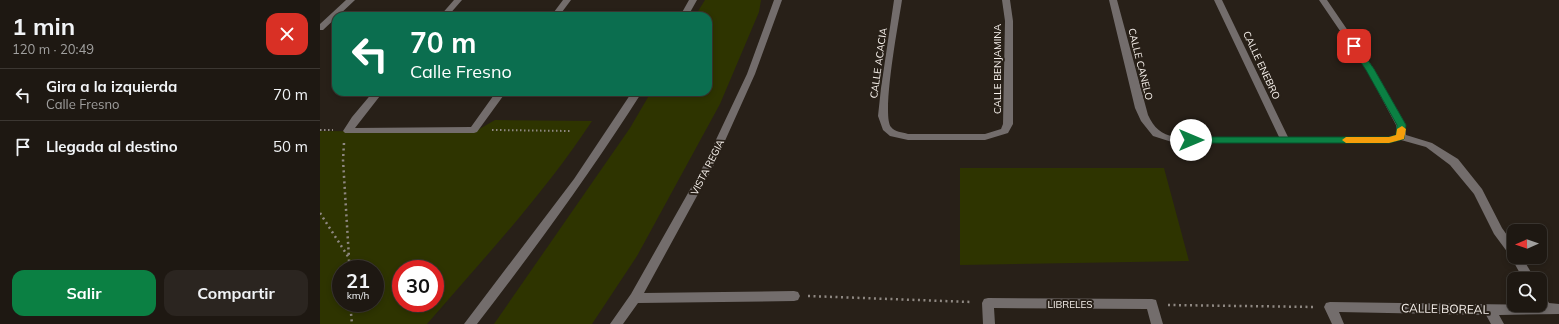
<!DOCTYPE html>
<html lang="es">
<head>
<meta charset="utf-8">
<style>
	:root { --surface:#1e1812; --page:#2b2520; --text:#f1f3f6; --muted:#a1a09f; --line:#3c3732; --accent:#0b8043 }
	body { margin:0; font-family:Mulish,sans-serif; background:var(--page); color:var(--text); height:100vh; display:flex; flex-direction:column; font-size:15px; white-space:nowrap }
	* { box-sizing:border-box; margin:0 }
	p { font-size:13px; color:var(--muted) }
	.icon { flex:none; width:22px; height:22px; fill:none; stroke:currentColor; stroke-width:2; stroke-linecap:round; stroke-linejoin:round }
	.map { position:relative; flex:1; overflow:hidden }
	.panel { display:flex; flex-direction:column; background:var(--surface); width:320px }
	.panel>* { flex:none }
	.guide { position:absolute; left:12px; top:12px; width:380px; height:84px; border-radius:12px; box-shadow:0 2px 6px #0003,0 0 0 1px var(--line); background:#0b6e4f; color:#fff; overflow:hidden }
	.needle { width:26px; rotate:268deg }
	.fabs { position:absolute; left:1187px; top:224px; display:grid; gap:8px }
	.fabs a { display:grid; place-items:center; width:40px; height:40px; border-radius:8px; background:var(--surface); box-shadow:0 2px 6px #0003,0 0 0 1px var(--line); font-size:20px }
	.speed { position:absolute; left:12px; top:260px; display:flex; gap:8px; font-size:20px; font-weight:700; text-align:center }
	.speed>* { display:grid; place-content:center; width:52px; height:52px; border-radius:50%; background:var(--surface); box-shadow:0 2px 6px #0003,0 0 0 1px var(--line); line-height:1 }
	.speed small { font-size:10px; font-weight:400 }
	.speed .limit { border:6px solid #d22; background:#fff; color:#111 }
	.pin { position:absolute; display:grid; place-items:center; width:34px; height:34px; color:#fff; margin:-17px; border-radius:8px; box-shadow:0 2px 6px #0006 }
	.me { position:absolute; width:44px; margin:-22px; rotate:90deg; stroke-linejoin:round; filter:drop-shadow(0 0 3px #0008) }
	.turn { display:flex; align-items:center; gap:14px; height:84px; padding:0 12px; font-size:18px }
	.turn .icon { width:52px; height:52px; stroke-width:2.5 }
	.turn b { display:block; font-size:28px; line-height:34px }
	.round { display:grid; place-items:center; flex:none; width:42px; height:42px; border-radius:12px; background:var(--page) }
	.head { display:flex; align-items:center; justify-content:space-between; height:68px; padding:0 12px }
	h1 { font-size:24px; font-weight:700; line-height:30px }
	.primary-button { display:flex; gap:8px; margin-top:auto; padding:8px 12px }
	.primary-button a { flex:1; height:46px; border-radius:12px; background:var(--accent); color:#fff; font-size:16px; font-weight:700; line-height:46px; text-align:center }
	.primary-button a+a { background:var(--page); color:var(--text) }
	ul { padding:0; list-style:none }
	li { display:flex; align-items:center; gap:12px; height:52px; padding:0 12px; border-top:1px solid var(--line) }
	li div { flex:1 }
	li b { display:block; font-size:15px }
	li em { font-style:normal }
	main { display:flex; flex:1; min-height:0 }
	.map>svg:first-child { display:block }
	.green { fill:#2e3400; fill-rule:evenodd }
	.lines { fill:none; stroke-linecap:round; stroke-linejoin:round }
	.path-far1 { stroke:#8f8882; stroke-width:2; stroke-dasharray:1.5 2.5; stroke-linecap:butt }
	.path { stroke:#8f8882; stroke-width:2.5; stroke-dasharray:2 3.5; stroke-linecap:butt }
	.minor { fill:#736d6c; fill-rule:evenodd }
	.route { fill:#0b8043; stroke:#07532c }
	.slow { fill:#f59e0b }
	.labels { text-anchor:middle; stroke-width:4; stroke-linejoin:round; paint-order:stroke }
	.street-label { font-size:10px; fill:#f8f2ed; stroke:#282018 }
	.near-street-label { font-size:12px; fill:#f8f2ed; stroke:#282018 }
</style>
</head>
<body>
<main>
<section class="panel">
<div class="head"><div><h1>1 min</h1><p>120 m · 20:49</p></div><a class="round" style="background:#d93025;color:#fff"><svg class="icon" aria-label="close" viewBox="0 0 24 24"><path d="M6 6l12 12M18 6L6 18"/></svg></a></div>
<ul>
<li><svg class="icon" aria-label="left" viewBox="0 0 24 24"><path d="M17 20v-9H6M10 6l-5 5 5 5"/></svg><div><b>Gira a la izquierda</b><p>Calle Fresno</p></div><em>70 m</em></li>
<li><svg class="icon" aria-label="arrive" viewBox="0 0 24 24"><path d="M6 21V4h12l-3 4 3 4H6"/></svg><div><b>Llegada al destino</b></div><em>50 m</em></li>
</ul>
<div class="primary-button"><a>Salir</a><a>Compartir</a></div>
</section>
<div class="map">
<svg width="1239" height="324" viewBox="0 0 1239 324">
	<rect width="100%" height="100%" fill="#282018"/>
	<path class="green" d="M385,0H441L439,12L400,104L317,256L272,324H174L310,128L331,92H388V16H375Z
		M175,120L272,121C224,194 164,258 107,324H0V131L154,132ZM21,269H55V303H21ZM81,269H115V303H81Z
		M640,168H844L869,261L640,265Z"/>
	<g class="lines">
		<path class="path-far1" d="M0,130H13
			M172,130L251,131"/>
		<path class="path" d="M24,143L23,160L29,258
			M0,213L29,258V269
			M488,296L651,302
			M30,303L32,324
			M848,305L995,307"/>
		<path class="minor" d="M26,0H35L3,30H0V24Z
			M134,0H142L128,16H120Z
			M243,0H251L239,16H231Z
			M369,0H377L368,16H360Z
			M454,0H462L435,74L395,163L324,293L474,291L478,292L480,296L478,300L474,301L318,303L303,324H290L311,294L385,163L427,74Z
			M574,0H582C579,20 561,115 571,127C575,132 582,132 588,134H665L681,129L683,124L685,21L682,0H690L693,21V124L688,133L665,140H588L570,136L563,130L558,116L561,88Z
			M789,0H797L828,115C834,128 841,134 855,137H959L894,0H902L968,137H1069L1076,135V125L1046,69L999,0H1007L1054,69L1086,125V135L1112,143L1138,159L1162,189L1182,228L1194,245V257H1202L1215,279H1203L1191,257L1174,234L1154,194L1130,165L1106,147L1081,140L1069,143H855L833,136L821,121L815,108Z
			M53,92H63L35,128L151,127L176,92H186L157,132L154,133H25L23,131L32,117Z
			M312,92H322C271,172 215,249 157,324H144L254,179Z
			M1220,293L1224,294L1229,303L1239,304V314L1179,315L1184,324H1171L1166,315L1019,312L1024,324H1012L1004,307L1006,303L1010,302L1220,305Z
			M668,298L832,299L836,300L843,324H831L827,309L674,308L675,324H663L662,303L664,299Z"/>
	</g>
	<path class="route" d="M1034,44L1037,45L1054,69L1086,125L1084,139L1069,143H871L866,140L871,137H1069L1076,135L1077,125L1046,70L1030,46Z"/>
	<path class="slow" d="M1082,126L1086,129L1084,139L1069,143H1026L1022,140L1026,137H1069L1076,135L1077,129Z"/>
	<g class="labels">
		<g class="street-label">
			<text transform="translate(558 63) rotate(-82)" y="4">CALLE ACACIA</text>
			<text transform="translate(821 64) rotate(76)" y="4">CALLE CANELO</text>
			<text transform="translate(942 65) rotate(65)" y="4">CALLE ENEBRO</text>
			<text transform="translate(677 69) rotate(-90)" y="4">CALLE BENJAMINA</text>
			<text transform="translate(387 167) rotate(-63)" y="4">VISTA REGIA</text>
			<text x="750" y="308">LIBRELES</text>
		</g>
		<g class="near-street-label">
			<text transform="translate(1125 309) rotate(1)" y="4">CALLE BOREAL</text>
		</g>
	</g>
</svg>
<div class="fabs">
<a><svg class="needle" viewBox="-14 -14 28 28"><path d="M0-13l5 13h-10z" fill="#e53935"/><path d="M0 13l5-13h-10z" fill="#a1a09f"/></svg></a>
<a><svg class="icon" aria-label="search" viewBox="0 0 24 24"><circle cx="10" cy="10" r="6"/><path d="M15 15l6 6"/></svg></a>
</div>
<div class="speed"><div>21<small>km/h</small></div><div class="limit">30</div></div>
<div class="pin" style="left:1034px;top:46px;background:#d93025"><svg class="icon" aria-label="arrive" viewBox="0 0 24 24"><path d="M6 21V4h12l-3 4 3 4H6"/></svg></div>
<svg class="me" style="left:871px;top:140px" viewBox="-20 -20 40 40"><circle r="19" fill="#fff"/><path d="M0-13L10 11 0 6-10 11z" fill="#0b8043"/></svg>
<div class="guide">
<div class="turn"><svg class="icon" aria-label="left" viewBox="0 0 24 24"><path d="M17 20v-9H6M10 6l-5 5 5 5"/></svg><div><b>70 m</b>Calle Fresno</div></div>
</div>
</div>
</main>
</body>
</html>
